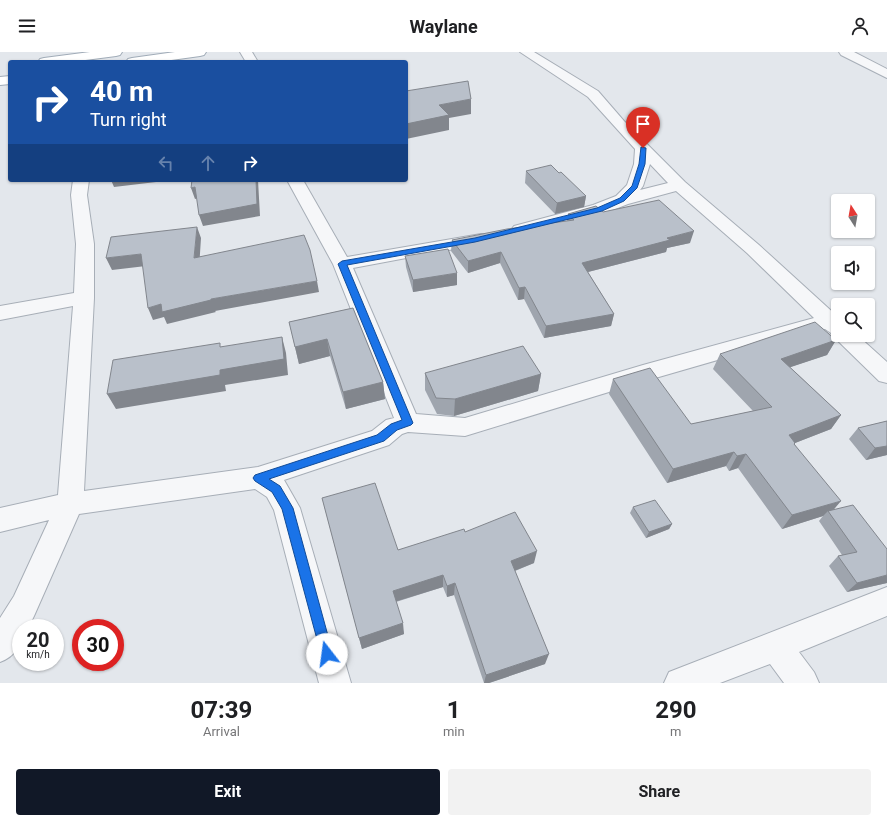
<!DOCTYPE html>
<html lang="en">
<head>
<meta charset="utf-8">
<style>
	:root { --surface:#fff; --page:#f2f2f2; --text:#202124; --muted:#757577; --accent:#111827 }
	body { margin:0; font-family:Roboto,sans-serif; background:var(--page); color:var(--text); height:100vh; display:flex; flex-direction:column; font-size:15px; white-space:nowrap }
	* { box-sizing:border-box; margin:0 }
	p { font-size:13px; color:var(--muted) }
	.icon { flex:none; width:22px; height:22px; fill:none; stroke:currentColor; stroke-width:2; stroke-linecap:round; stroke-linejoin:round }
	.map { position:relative; height:631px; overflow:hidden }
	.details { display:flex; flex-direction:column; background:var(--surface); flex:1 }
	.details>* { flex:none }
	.top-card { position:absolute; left:8px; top:8px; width:400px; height:122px; border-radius:4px; box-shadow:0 1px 3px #0004; background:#1a4fa0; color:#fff; overflow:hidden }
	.needle { width:26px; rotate:349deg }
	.controls { position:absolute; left:831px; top:142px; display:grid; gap:8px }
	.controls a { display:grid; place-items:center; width:44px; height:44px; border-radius:4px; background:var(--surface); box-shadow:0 1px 3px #0004; font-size:20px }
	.speed { position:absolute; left:12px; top:567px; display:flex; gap:8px; font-size:20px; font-weight:700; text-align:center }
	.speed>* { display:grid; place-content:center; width:52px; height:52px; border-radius:50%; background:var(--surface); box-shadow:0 1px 3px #0004; line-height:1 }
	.speed small { font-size:10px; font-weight:400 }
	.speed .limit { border:6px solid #d22; background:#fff; color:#111 }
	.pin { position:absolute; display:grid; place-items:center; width:34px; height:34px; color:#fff; margin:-41px -17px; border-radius:50% 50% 50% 0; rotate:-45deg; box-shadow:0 0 4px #0007 }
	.pin .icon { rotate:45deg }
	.me { position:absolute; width:44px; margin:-22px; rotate:345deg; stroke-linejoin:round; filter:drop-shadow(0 0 3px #0008) }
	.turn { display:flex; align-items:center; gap:14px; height:84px; padding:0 16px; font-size:18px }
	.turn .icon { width:52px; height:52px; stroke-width:2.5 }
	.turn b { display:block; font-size:28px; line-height:34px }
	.lanes { display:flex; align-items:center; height:38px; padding:0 16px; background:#0003; justify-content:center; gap:20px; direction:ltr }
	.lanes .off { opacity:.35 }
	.eta { display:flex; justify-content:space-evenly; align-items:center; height:68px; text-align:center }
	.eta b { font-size:24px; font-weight:700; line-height:28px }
	.primary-button { display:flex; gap:8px; margin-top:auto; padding:8px 16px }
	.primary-button a { flex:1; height:46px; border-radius:4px; background:var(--accent); color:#fff; font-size:16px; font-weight:700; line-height:46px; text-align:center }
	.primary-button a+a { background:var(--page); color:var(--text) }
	header { display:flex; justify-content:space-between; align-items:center; height:52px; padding:0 16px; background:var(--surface); font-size:18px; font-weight:700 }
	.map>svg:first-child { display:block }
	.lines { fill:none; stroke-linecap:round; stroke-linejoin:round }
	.minor-casing { stroke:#a7aeb7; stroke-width:2 }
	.primary-casing { stroke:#a1acb8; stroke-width:2 }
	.minor { fill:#f6f7f9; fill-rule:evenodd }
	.primary { fill:#fff; fill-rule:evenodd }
	.wall { fill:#9fa5ae }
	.shaded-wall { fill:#82868d }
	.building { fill:#b9c0ca; stroke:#82868d }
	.route { fill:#1a73e8; stroke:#114b97 }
</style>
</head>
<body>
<header><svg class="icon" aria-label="menu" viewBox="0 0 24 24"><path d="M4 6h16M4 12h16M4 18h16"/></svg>Waylane<svg class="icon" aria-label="person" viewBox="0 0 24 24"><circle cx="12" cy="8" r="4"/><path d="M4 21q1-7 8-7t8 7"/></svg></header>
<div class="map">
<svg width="887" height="631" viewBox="0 0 887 631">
	<rect width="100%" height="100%" fill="#e3e7ec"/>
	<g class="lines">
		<defs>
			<path id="minor" d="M240,0H252L258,10H246Z
				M520,0H534L598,39L624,69L685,130L759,193L838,265V283H857L887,310V331L879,329L837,288L834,283L825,277L645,329L465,384L408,380L402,382L389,393L284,428L300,456L351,631H319L274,458L267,445L255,437L79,462L34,564L28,576H21C21,593 16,604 0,610V566L14,544L49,468L0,480V456L58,443L73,254L0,268V254L74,241L76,192L71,143L73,128H89L87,143L94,192V246L84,439L258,415L372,379L386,368L394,366L333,212L287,128H303L347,205L481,182L487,183L490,187L487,191L481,192L353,216L416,362L465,366L643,313L814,266L747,201L676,139L628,152L605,161L526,182L520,183L514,182L511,178L514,174L593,153L616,144L627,133L634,112L635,97L588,45ZM650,112L668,131L640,138L643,134Z
				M839,0H854L887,17V26L841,3Z
				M887,535V564L799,600L814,620L819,631H784L770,612L720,631H664L669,620Z"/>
			<path id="primary" d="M90,0H122L120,3L116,4L70,10H38L40,7L44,6Z
				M175,0H206L204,3L200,4L157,10H126L128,7L132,6Z
				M10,24V32L0,33V25Z"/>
		</defs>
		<use href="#minor" class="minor-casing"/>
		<use href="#primary" class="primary-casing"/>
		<use href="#minor" class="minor"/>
		<use href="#primary" class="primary"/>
	</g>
	<path class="wall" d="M526,119L586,144L584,155L555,162L525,131Z
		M603,160L690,191L667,196L666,200L588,220L614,262L611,274L544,286L524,247L518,248L500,211L468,221L451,199L452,188L567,169L568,162Z
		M405,204L457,233L413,240L406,215Z
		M353,256L383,330L385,347L346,357L330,304L299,312L289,270Z
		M836,288L827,303L790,315L841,363L831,377L795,391V393L834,457L887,531L847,540L829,514L838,504L842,503L819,469L823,464L782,477L738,416L729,419L726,414L667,431L609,342L613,327L691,372L753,359L713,317L720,302Z
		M425,321L541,322L538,339L454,364L437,362L425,338Z
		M887,369V403L866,408L849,387L858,376Z
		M322,446L398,498L465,480L534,511L515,519L545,612L489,631H484L454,543L447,545L443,535L396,550L404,582L362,597Z
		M633,455L672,472L669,477L646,486L630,461Z"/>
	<path class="shaded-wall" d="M471,47V62L449,66V78L406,87V72L439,53Z
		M111,128H173L114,135Z
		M256,128H258L260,164L203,174L199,163Z
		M195,135L199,146L195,147L191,136Z
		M586,144L584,155L555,162L557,151Z
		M197,175L201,186L199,217L194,206Z
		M694,179L690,191L667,196L666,200L580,222L582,211L667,186Z
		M501,200L500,211L468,221V209Z
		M141,202L146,214L112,218L106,206Z
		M457,221V233L413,240V228Z
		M317,229L319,240L215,259L216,260L167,272L164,265L153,268L148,256L161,252L211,247Z
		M525,235L524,247L518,248L519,236Z
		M614,262L611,274L544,286L546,274Z
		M282,285L286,301L288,323L225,333L226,339L116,357L107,342L220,318Z
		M327,287L330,304L299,312L295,295Z
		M836,288L827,303L773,321L781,307Z
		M541,322L538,339L454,364L455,347Z
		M383,330L385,347L346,357L343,340Z
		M841,363L831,377L795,391L786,406L789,383Z
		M887,394V403L866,408L875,396Z
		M734,400L726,414L667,431L673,417Z
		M746,402L738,416L729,419L737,404Z
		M841,449L830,462L828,459L823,464L782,477L792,463Z
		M672,472L669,477L646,486L649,480Z
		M537,499L534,511L509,521L511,509Z
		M443,523V535L394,550L393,539Z
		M887,523V531L847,540L857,531Z
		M455,531L454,543L447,545V534Z
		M403,571L404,582L362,597L359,586Z
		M549,602L545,612L489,631H484L486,623Z"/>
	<path class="building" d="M468,29L471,47L439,53L449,63L406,72V39Z
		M551,113L559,121L561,120L586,144L557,151L526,119Z
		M192,128H256L257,152L199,163L195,135L191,136Z
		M659,148L694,179L667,186L670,188L582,211L614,262L546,274L525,235L519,236L501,200L468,209L452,188L507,177L574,168L568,162L596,154L603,160Z
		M197,175L194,206L304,183L310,198L317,229L211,247V248L162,260L161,252L148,256L141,202L106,206L111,185Z
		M448,197L457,221L413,228L405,204Z
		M353,256L383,330L343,340L327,287L295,295L289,270Z
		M815,270L836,288L781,307L841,363L789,383L795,391L794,392L841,449L792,463L746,402L737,404L734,400L673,417L613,327L650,316L691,372L772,355L720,302Z
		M282,285L284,307L220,318V323L107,342L113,308L220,291V295Z
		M523,294L541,322L455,347L436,346L425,321Z
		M887,369V394L875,396L858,376Z
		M375,431L398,498L464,477L465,480L515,460L537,499L511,509L549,602L486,623L455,531L447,534L443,523L393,539L403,571L359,586L322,446Z
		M655,448L672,472L649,480L633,455Z
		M853,453L887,497V523L857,531L838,504L857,500L828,459Z"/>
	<path class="route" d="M641,95L646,96L645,112L637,136L624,149L602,159L475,190L347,213L413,371L411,373L397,378L384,389L269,427L280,434L293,456L333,602L331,606L327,608L322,606L282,457L272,440L255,429L253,426L255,423L258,422L377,383L391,372L402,368L338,212L342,209L475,186L597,156L620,146L632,134L639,112Z"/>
</svg>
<div class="controls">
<a><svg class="needle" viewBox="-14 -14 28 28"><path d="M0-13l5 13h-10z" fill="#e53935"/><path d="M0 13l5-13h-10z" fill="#757577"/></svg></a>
<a><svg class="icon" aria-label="sound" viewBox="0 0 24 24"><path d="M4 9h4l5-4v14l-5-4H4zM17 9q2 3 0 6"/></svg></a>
<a><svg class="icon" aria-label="search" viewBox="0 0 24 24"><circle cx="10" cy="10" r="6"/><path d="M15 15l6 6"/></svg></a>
</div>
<div class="speed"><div>20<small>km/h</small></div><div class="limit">30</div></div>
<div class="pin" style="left:643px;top:96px;background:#d93025"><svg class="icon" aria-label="arrive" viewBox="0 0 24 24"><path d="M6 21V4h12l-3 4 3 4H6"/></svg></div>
<svg class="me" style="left:327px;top:602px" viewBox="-20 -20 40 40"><circle r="19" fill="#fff"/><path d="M0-13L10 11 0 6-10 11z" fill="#1a73e8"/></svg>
<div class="top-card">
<div class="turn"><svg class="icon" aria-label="right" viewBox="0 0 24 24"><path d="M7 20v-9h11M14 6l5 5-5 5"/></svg><div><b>40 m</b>Turn right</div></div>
<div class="lanes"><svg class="icon off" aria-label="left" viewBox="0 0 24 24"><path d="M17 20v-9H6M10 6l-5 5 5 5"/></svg><svg class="icon off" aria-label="ahead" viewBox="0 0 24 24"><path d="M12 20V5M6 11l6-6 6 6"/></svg><svg class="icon" aria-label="right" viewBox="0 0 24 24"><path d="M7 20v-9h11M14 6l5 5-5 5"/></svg></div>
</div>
</div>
<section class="details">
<div class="eta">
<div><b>07:39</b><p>Arrival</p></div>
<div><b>1</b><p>min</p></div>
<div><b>290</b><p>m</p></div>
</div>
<div class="primary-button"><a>Exit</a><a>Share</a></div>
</section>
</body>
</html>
